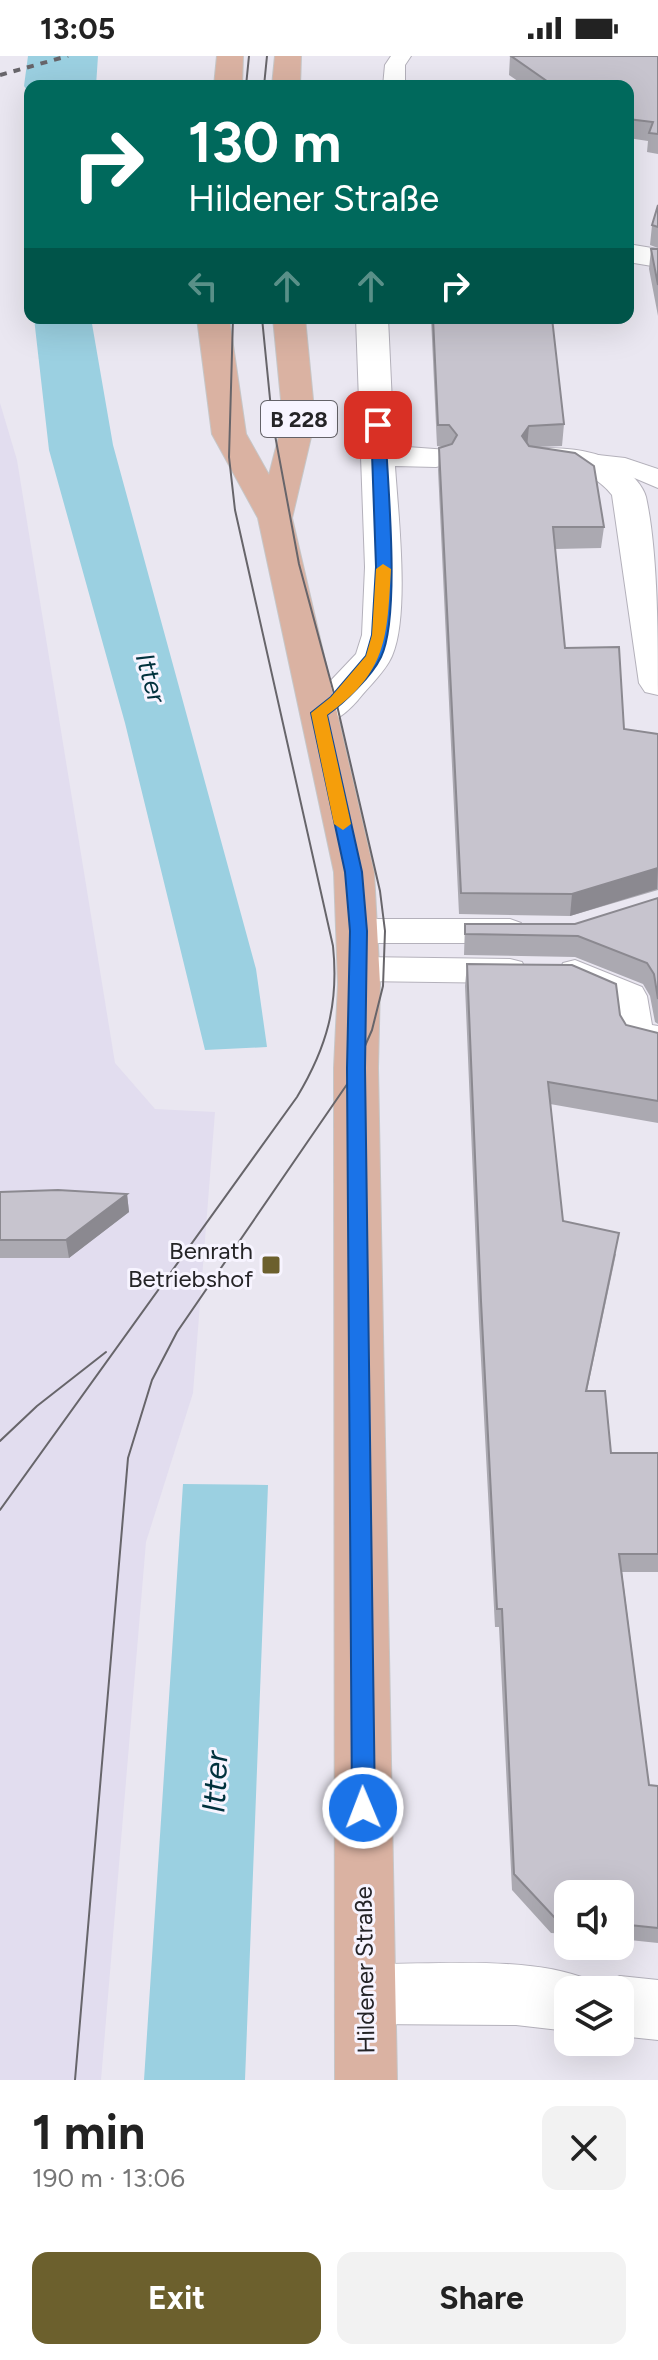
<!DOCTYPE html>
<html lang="en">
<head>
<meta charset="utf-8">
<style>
	:root { --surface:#fff; --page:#f2f2f2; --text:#222; --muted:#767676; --accent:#6c602d }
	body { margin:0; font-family:Figtree,sans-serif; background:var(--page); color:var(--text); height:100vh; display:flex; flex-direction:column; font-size:30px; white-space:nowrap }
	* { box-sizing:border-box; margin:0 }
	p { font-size:26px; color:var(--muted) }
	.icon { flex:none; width:44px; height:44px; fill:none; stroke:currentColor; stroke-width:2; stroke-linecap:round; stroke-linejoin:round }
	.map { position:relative; height:2024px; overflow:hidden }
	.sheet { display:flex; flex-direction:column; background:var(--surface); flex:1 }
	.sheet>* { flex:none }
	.hud { position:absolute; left:24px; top:24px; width:610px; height:244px; border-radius:16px; box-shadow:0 8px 32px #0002; background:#00695c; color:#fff; overflow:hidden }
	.tools { position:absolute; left:554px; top:1824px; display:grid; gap:16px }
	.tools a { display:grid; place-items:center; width:80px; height:80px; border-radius:16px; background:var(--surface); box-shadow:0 8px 32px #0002; font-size:40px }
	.pin { position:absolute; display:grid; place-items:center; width:68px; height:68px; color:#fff; margin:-34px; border-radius:16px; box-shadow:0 4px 12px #0006 }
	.me { position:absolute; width:88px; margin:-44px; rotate:359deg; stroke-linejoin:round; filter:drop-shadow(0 0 6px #0008) }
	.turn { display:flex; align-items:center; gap:28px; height:168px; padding:0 32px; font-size:36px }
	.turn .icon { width:104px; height:104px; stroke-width:2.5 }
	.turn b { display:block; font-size:56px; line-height:68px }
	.lanes { display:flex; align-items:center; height:76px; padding:0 32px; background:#0003; justify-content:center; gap:40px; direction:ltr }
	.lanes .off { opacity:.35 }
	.round { display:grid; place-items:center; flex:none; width:84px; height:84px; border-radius:16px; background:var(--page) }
	.head { display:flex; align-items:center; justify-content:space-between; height:136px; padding:0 32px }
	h1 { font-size:48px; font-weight:700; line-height:60px }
	.action { display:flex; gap:16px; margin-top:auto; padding:16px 32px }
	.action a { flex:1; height:92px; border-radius:16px; background:var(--accent); color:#fff; font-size:32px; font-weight:700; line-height:92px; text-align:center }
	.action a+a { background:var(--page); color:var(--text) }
	.status { display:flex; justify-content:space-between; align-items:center; height:56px; padding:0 40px; background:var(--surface); direction:ltr }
	.status svg { height:22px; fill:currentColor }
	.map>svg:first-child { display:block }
	.built { fill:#e2ddef }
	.water { fill:#9bd0e1 }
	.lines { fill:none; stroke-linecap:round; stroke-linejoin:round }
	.river { fill:#9bd0e1; fill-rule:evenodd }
	.service-casing { stroke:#b4b1bb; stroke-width:2 }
	.minor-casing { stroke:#b4b1bb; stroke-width:2 }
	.primary-casing { stroke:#c6c6c7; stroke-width:2 }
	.service { fill:#fff; fill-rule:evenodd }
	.minor { fill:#fff; fill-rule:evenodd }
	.primary { fill:#dab2a2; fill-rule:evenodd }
	.tram { stroke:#67656a; stroke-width:2 }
	.rail { stroke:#67656a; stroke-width:4; stroke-dasharray:7 7; stroke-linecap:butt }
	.wall { fill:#aba9b1 }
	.shaded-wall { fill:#8b8990 }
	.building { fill:#c7c4ce; stroke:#8b8990; stroke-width:2 }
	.route { fill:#1a73e8; stroke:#114b97; stroke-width:2 }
	.slow { fill:#f59e0b }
	.poi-dot { fill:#6c602d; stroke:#f7f4ff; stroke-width:3 }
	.labels { text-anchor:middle; stroke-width:6; stroke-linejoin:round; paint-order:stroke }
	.shield { fill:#f7f4ff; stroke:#646268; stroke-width:2 }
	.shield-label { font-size:22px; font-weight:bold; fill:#252427 }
	.poi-label { font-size:24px; fill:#252427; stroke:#f7f4ff; text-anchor:end }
	.street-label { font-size:24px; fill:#252427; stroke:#f7f4ff }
	.water-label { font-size:26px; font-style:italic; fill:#00313d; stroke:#f7f4ff }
	.near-water-label { font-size:32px; font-style:italic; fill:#00313d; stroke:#f7f4ff }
</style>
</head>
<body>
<div class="status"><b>13:05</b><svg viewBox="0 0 49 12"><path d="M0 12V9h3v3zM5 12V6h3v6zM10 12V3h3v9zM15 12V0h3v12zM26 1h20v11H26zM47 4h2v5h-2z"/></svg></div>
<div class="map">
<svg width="658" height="2024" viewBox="0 0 658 2024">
	<rect width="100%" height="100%" fill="#eae7f1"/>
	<path class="built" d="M0,347L17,404L115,1007L155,1053L215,1056L193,1337L146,1486L101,2024H0Z"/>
	<path class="water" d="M77,7L78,25L61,30H40L42,16Z
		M34,262H91L113,389L256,913L267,991L205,994L125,667L49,394Z
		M183,1428L268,1429L245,2024H144Z"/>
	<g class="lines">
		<path class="river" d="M28,0H98L96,30H30V39L24,30Z"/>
		<defs>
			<path id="service" d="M391,0H411L405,9V30H383L385,9Z
				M589,398L625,402L658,413V432L625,418L580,412L576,406L580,400Z
				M358,863H510L521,867L526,875L521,883L510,887H358L347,883L342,875L347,867Z
				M359,901L510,903L522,906L526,915L522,924L510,927L359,925L347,922L343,913L347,904Z
				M575,904L642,931L647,940L652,969L658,970V996L625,989L620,980L615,947L563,925L559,916L563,907Z"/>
			<path id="minor" d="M628,188L658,193V211L628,206Z
				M356,262H388L394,390L448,394L453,401L448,408L436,411L395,410C398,457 410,559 392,600C385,616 369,630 358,644C343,661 328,672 306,666L300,657L356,598L362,579L365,511Z
				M540,392C568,392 601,394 623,412C632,418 643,430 646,441C658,496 658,581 658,639L645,636L639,627L612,439C589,409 560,417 528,409L523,402L528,395Z
				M365,1908C432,1909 529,1899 589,1924L593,1934H568V1975L516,1969L365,1968L344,1959L335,1938L344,1917Z
				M620,1920L658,1924V1984L620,1980V1934H597L599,1929Z"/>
			<path id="primary" d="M217,0H243L242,30H214Z
				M275,0H301L300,30H272Z
				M197,262H229L246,378L269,419L283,364L273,262H305L315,364L292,462L374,816L380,928L378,1012L397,2024H335L334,1012L338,928L334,816L258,462L212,378Z"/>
		</defs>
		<use href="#service" class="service-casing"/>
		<use href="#minor" class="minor-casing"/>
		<use href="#primary" class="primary-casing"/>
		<use href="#service" class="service"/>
		<use href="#minor" class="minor"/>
		<use href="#primary" class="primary"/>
		<path class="tram" d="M246,30L249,0
			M264,30L267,0
			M0,1385L37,1350L106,1296
			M0,1454L297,1041C327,991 339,948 333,890L235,454L229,401L233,262
			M75,2024L128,1402L152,1324L177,1276L350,1024L372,974L383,930L385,875L380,835L336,645L299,508L272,363L262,262"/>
		<path class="rail" d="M0,19L68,0"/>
	</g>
	<path class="wall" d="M510,0H658V98L647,96L648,85L628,82V30H525L509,19Z
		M658,149V192L650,189L652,169Z
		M651,193H658V260L649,213Z
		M431,262H552L564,368L562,390L537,391L604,471L601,492L555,493L565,592L624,673L658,678V834L570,860L459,858L438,414L439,392L443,391L437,390Z
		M658,842V968L655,966L650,940L643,928L575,901L464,899L465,868H575Z
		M467,908L620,959L626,969L658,977V1067L550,1048L563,1165L616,1198L587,1335L611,1397H658V1516H622L649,1729L658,1730V1887L620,1883V1838H568V1878L551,1877L512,1834L499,1571H495L479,1266L465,930Z
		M0,1136L127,1138L129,1156L69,1202H0Z"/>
	<path class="shaded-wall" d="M529,370L527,392L522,380Z
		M658,812L657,833L570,860L572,838Z
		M127,1138L129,1156L69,1202L66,1184Z"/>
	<path class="building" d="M511,0H658V78L649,77L653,66L628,63V30H554Z
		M658,149V171L652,169Z
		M651,193H658V229Z
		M433,262H552L564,368L529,370L522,380L529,390L575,397L594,410L604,471H553L565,592L619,591L624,673L658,678V812L572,838L461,837L439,392L452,388L457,379L449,369H438Z
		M658,842V943L654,918L647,907L578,880L465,878V868H575Z
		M467,908L572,909L616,928L620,959L626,969L658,977V1045L548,1026L563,1165L619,1177L586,1335H605L611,1397H658V1498H619L649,1729L658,1730V1872L620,1868V1838H568V1863L555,1862L514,1818L502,1553H497L481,1245Z
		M58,1134L127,1138L66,1184H0V1136Z"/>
	<path class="route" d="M378,365L385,369C387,421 401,559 381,601C372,620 344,647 327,659L362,816L367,875L365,1012L375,1752L372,1761L363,1764L355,1761L352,1752L347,1012L350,875L345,816L311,657L331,641L366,600L372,579L376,511L371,369Z"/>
	<path class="slow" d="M383,508L391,513C387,581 388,616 327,659L351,768L343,774L334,768L311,657L331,641L366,600L372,579L376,513Z"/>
	<rect class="poi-dot" x="261" y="1199" width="20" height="20" rx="4"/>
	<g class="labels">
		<rect class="shield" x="261" y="345" width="76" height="36" rx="6"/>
		<g class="shield-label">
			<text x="299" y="371">B 228</text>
		</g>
		<g class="poi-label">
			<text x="253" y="1203">Benrath<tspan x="253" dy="28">Betriebshof</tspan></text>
		</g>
		<g class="street-label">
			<text transform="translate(365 1914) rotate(-91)" y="8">Hildener Straße</text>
		</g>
		<g class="water-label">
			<text transform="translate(151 622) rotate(74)" y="9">Itter</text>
		</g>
		<g class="near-water-label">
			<text transform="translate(215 1726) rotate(-87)" y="11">Itter</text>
		</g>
	</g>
</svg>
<div class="tools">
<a><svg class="icon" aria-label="sound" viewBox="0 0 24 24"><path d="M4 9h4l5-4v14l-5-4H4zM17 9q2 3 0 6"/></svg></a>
<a><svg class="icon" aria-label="layers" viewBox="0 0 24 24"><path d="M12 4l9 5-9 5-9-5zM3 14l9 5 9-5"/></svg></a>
</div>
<div class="pin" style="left:378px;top:369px;background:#d93025"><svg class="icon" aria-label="arrive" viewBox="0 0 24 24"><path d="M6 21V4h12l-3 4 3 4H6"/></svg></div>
<svg class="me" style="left:363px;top:1752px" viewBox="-20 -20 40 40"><circle r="17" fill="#1a73e8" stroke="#fff" stroke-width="3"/><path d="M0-11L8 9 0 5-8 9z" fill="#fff"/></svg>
<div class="hud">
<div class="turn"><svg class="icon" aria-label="right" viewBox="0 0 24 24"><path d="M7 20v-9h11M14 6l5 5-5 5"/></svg><div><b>130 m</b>Hildener Straße</div></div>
<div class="lanes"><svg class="icon off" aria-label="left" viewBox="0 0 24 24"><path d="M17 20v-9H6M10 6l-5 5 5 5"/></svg><svg class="icon off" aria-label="ahead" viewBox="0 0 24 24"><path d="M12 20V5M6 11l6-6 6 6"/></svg><svg class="icon off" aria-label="ahead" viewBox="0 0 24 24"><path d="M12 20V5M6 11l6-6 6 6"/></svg><svg class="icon" aria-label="right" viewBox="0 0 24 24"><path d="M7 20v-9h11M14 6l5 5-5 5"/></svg></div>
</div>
</div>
<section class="sheet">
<div class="head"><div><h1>1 min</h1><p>190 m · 13:06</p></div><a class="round"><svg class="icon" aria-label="close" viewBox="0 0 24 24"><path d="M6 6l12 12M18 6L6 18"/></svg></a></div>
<div class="action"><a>Exit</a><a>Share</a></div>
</section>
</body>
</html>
